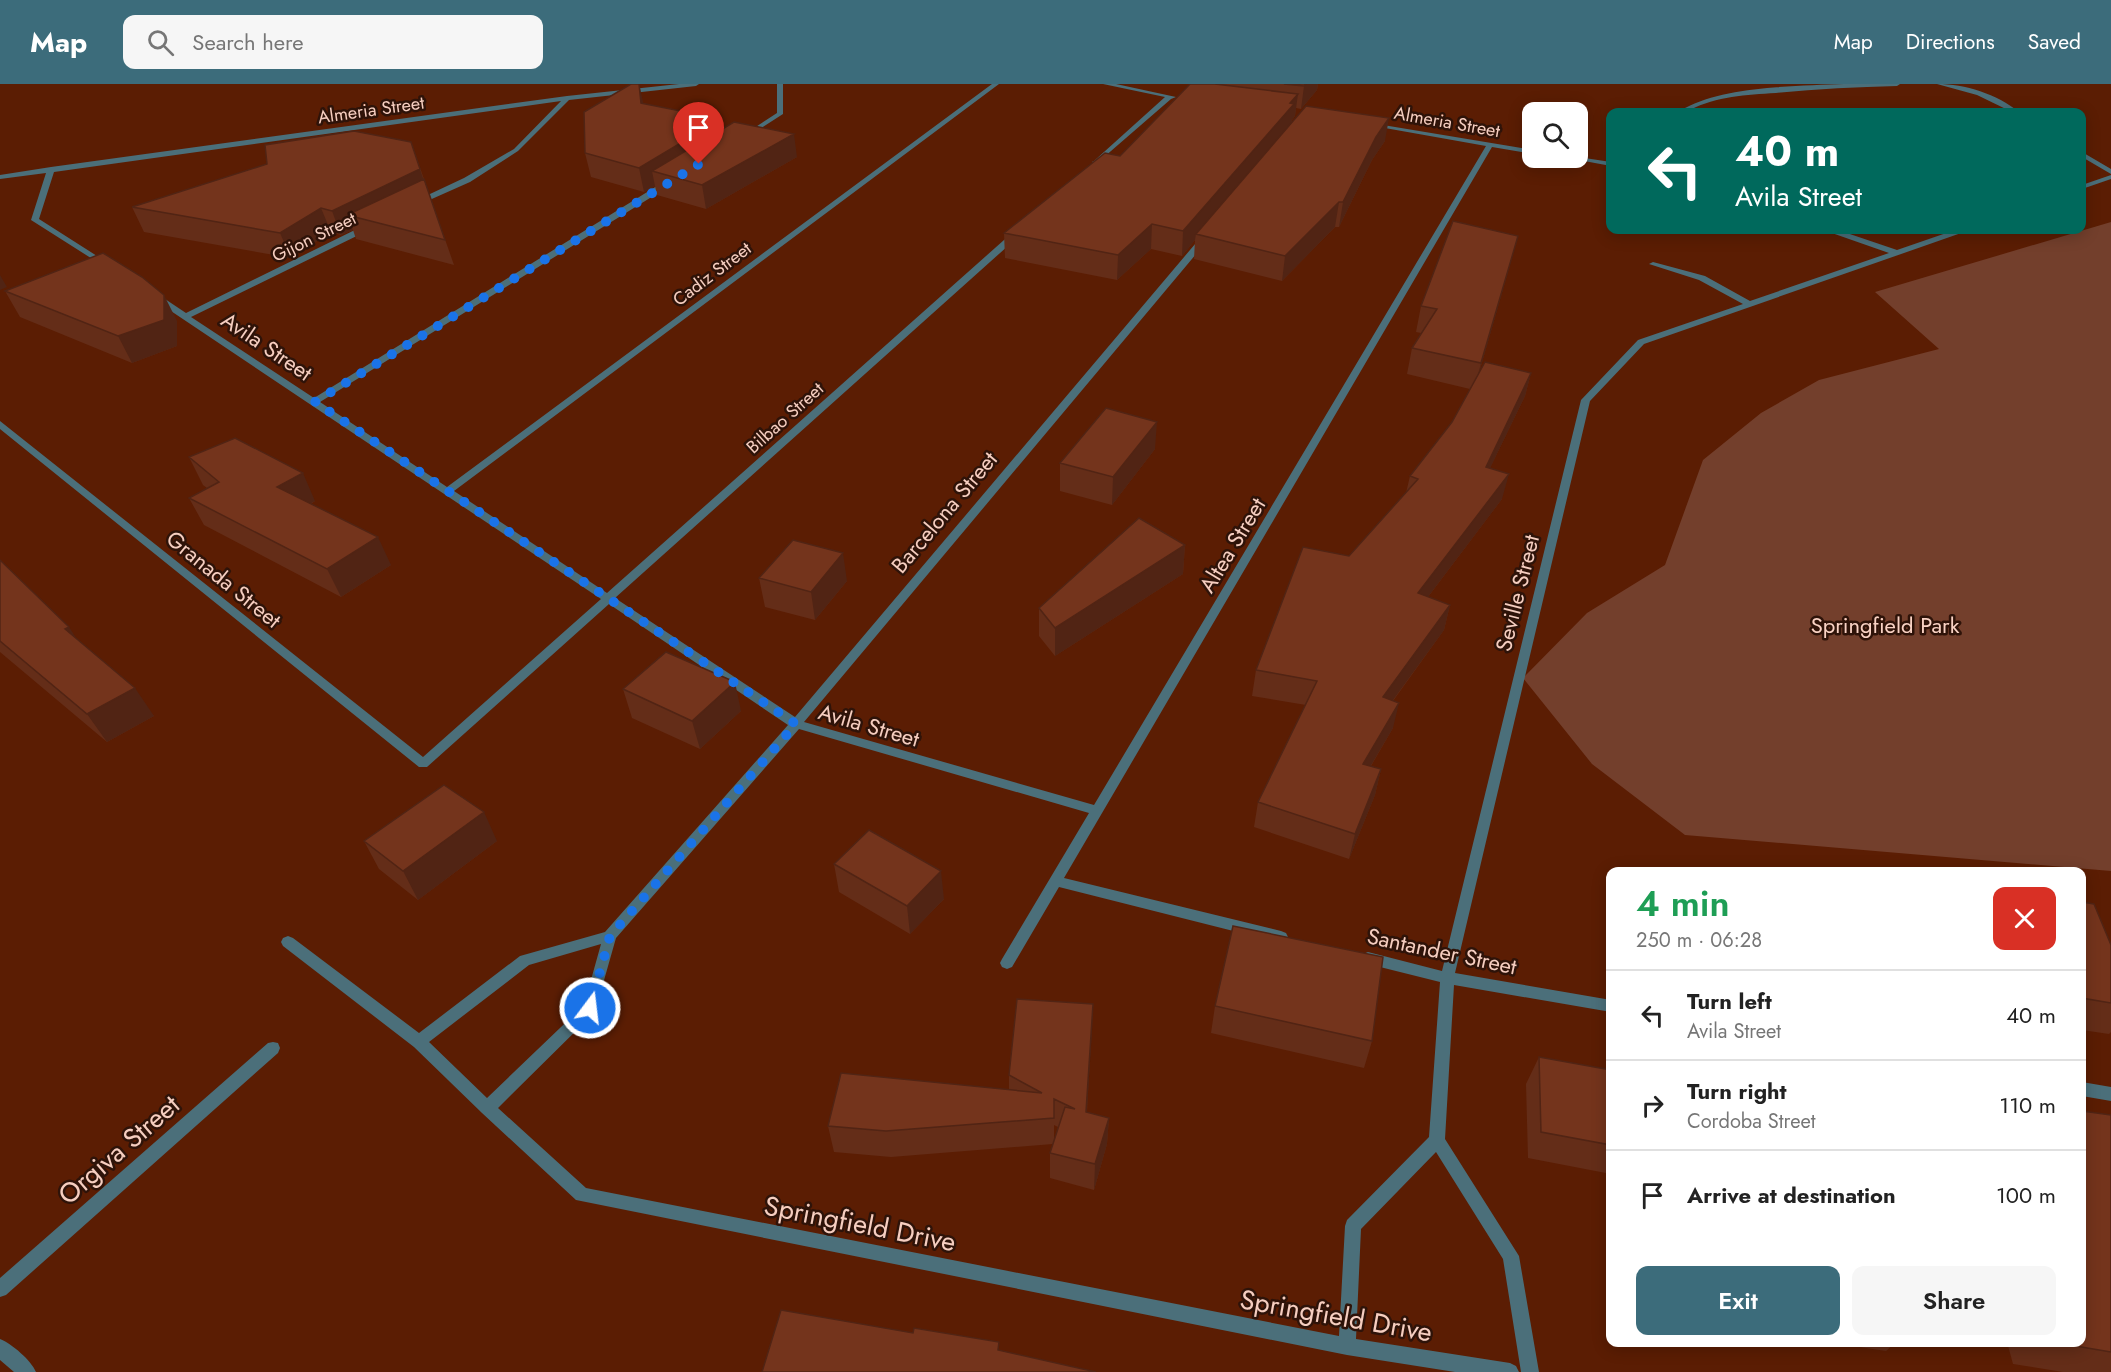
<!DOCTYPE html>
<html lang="en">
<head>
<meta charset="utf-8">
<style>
	:root { --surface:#fff; --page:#f6f6f6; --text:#222; --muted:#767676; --line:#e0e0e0; --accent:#3c6c7b }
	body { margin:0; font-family:Jost,sans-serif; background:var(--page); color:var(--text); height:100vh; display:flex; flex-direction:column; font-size:22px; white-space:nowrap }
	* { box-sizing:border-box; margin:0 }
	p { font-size:20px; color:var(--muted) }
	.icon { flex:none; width:33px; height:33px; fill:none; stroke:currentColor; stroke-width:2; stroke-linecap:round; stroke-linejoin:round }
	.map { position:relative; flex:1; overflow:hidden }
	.side { position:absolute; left:1606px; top:783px; width:480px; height:480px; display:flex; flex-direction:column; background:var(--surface); border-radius:12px; box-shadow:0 3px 15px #0003 }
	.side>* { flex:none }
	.banner { position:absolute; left:1606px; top:24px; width:480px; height:126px; border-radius:12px; box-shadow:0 3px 15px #0003; background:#00695c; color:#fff; overflow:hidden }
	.controls { position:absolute; left:1522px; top:18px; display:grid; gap:12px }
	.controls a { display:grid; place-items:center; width:66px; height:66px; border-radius:12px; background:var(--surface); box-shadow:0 3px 15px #0003; font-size:30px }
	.pin { position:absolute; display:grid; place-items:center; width:51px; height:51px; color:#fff; margin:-62px -26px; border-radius:50% 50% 50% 0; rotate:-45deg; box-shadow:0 0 6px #0007 }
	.pin .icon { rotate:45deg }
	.me { position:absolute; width:66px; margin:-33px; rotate:15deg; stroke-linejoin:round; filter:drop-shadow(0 0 4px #0008) }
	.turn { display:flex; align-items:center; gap:21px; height:126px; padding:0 30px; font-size:27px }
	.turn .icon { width:78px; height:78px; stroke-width:2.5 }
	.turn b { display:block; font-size:42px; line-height:51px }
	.round { display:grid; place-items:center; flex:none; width:63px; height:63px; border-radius:12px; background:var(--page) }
	.head { display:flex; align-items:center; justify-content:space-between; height:102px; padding:0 30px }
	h1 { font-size:36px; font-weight:600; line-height:45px; color:#1e9e55 }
	.primary-button { display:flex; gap:12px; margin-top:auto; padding:12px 30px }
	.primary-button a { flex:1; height:69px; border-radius:12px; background:var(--accent); color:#fff; font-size:24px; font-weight:600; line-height:69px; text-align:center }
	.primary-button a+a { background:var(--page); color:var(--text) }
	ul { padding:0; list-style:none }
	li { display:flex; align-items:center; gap:18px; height:90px; padding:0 30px; border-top:2px solid var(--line) }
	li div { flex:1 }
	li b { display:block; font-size:22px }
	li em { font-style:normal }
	header { display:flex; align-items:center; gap:36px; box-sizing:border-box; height:84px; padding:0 30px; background:var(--accent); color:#fff }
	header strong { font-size:28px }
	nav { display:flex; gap:33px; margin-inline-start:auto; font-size:21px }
	.search { width:420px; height:54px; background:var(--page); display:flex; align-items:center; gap:15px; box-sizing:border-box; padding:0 21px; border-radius:12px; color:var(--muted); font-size:22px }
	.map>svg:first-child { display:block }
	.green { fill:#733f2c }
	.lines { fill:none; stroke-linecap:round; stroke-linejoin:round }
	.street { fill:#4b6f7a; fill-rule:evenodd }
	.wall { fill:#642d18; fill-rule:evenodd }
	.shaded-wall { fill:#512414 }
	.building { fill:#74341c; stroke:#512414; stroke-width:1.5 }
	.route { stroke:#1a73e8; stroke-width:10; stroke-dasharray:0 18 }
	.labels { text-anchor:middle; stroke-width:5; stroke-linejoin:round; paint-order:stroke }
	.far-street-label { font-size:18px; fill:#f6cec0; stroke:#2e1309 }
	.street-label { font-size:22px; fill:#f6cec0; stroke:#2e1309 }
	.park-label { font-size:22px; fill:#f9d2c4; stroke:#2e1309 }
	.near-street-label { font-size:27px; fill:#f6cec0; stroke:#2e1309 }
</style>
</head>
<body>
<header>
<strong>Map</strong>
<div class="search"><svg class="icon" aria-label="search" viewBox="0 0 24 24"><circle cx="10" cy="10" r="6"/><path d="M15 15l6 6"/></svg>Search here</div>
<nav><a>Map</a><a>Directions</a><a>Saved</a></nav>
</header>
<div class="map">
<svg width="2111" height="1288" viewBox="0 0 2111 1288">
	<rect width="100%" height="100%" fill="#5b1d03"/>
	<path class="green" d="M2111,138V787L1685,751L1592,680L1523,594L1587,529L1665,481L1703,376L1761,329L1819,296L1939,265L1875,208Z"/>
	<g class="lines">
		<path class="street" d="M679,0H699L696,2L569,16L518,67L470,98L416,122L412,120L413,118L464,94L514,65L561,17L54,88L39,135L108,179L109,181L105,183L31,136L46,89L0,95V91L51,83L567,12Z
			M777,0H783V30L749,52H745V50L777,29Z
			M992,0H999L454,407L607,509L1013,148H1019V152L615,514L795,633L1201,153H1207V157L804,638L1094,721L1486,62L1368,41L1371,39L1533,66V70L1492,63L1064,794L1281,847L1286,849L1288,853L1286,857L1281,859L1059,803L1012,883L1007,885L1002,883L1000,879L1002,875L1089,729L799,645L616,854L595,928L498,1024L586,1104L1339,1252L1345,1142L1347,1136L1429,1053L1440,898L1368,880L1363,878L1361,874L1363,870L1368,868L1442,887L1581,316L1638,256L1743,220L1699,196L1649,180L1653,178L1705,192L1750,217L1889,169L1829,148V146H1838L1897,166L1955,146H1964V148L1644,260L1590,317L1455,889L1611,916V928L1454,901L1445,1055L1519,1172L1539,1288H1521L1503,1175L1436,1068L1361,1145L1356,1255L1510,1279L1516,1282L1519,1288H1455L1347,1271L576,1116L482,1029L414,963L283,862L281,858L283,854L288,852L293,854L419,949L520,872L605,848L788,641L609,520L427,683H419L0,345V337L423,673L601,515L153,215V211H159L186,229L365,141H371V145L191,233L314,314L665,97H671V101L320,318L447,403ZM601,860L584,921L487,1014L429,958L529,881Z
			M1103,0H1116L1176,13L1171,15L1096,80L1092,78L1094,77L1165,13Z
			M1844,0H1900L1897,2C1857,3 1816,5 1776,9C1746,11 1717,12 1690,26V28H1684L1685,24C1726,2 1797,2 1844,0Z
			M1937,0C1965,0 1997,10 2019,28H2012L1977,11Z
			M2082,68L2111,85V90L2082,73Z
			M1578,73L1611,78V82L1568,74Z
			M2111,91V95L2082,105V101Z
			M273,958L278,959L280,964L278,969L6,1211L0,1213V1194L268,959Z
			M2082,998L2111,1003V1017L2082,1012Z
			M0,1255C12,1260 31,1276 36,1288H14L0,1276Z"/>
	</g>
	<path class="wall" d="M1190,0H1318L1317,6L1301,25L1296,24L1295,32L1292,36V39L1385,57L1372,76L1339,143H1335L1282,197L1194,175L1195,156L1182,172L1151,165L1117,196L1005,174L1004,149L1120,72Z
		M643,19L723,45L797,73L706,125L657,111L655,102L644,108L591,93L585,69Z
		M411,58L454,181L356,155L353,146L341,151L331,148L291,174L144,148L132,123Z
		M1511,177L1479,289H1531L1525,312L1490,384L1502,415L1428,513L1450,521L1444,546L1393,617V644L1371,682L1381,685L1375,711L1349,775L1254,743L1258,718L1306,621L1252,612L1256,586L1349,472L1406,409L1410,392L1452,338L1470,305L1407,290L1412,264L1421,249L1416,248L1421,222Z
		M5,207L177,237V262L132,279L20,233Z
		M1155,365L1112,421L1060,407V379Z
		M189,373L315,417L311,420L391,481L341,513L204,441L189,414L207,404L203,401Z
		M1185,461L1183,490L1055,572L1039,552V524Z
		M0,476L76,554L154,632L107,658L0,568Z
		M759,494L847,497L815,536L765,523Z
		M623,605L741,627L700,665L632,634Z
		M364,757H497L418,816L379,785Z
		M834,780L944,815L910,850L839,808Z
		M2082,818L2111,861V948L2109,950L2082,946Z
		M1093,920L1087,1028L1109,1034L1107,1060L1094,1106L1050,1094V1069L1053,1060L891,1073L834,1068L828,1042L1009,1005V991ZM1054,1041L1058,1043L1054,1057Z
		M1215,922L1372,957L1364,984L1211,949Z
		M1539,973L1611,986V1090L1528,1074L1526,1000Z
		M2111,1031V1288H2063L2013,1280L2007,1258H2082Z
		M1826,1258H1896L1886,1267Z"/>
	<path class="shaded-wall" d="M639,0L643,18L646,41L641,19Z
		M1306,0H1318L1317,6L1301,25L1304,2Z
		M1298,10L1295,32L1292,36L1291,43L1196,150L1195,156L1182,172L1183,147Z
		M1389,34L1385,57L1372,76L1339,143L1343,118L1376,53Z
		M721,35L725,58L652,87L655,102L644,108L639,84Z
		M794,50L797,73L706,125L702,101Z
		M420,85L428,109L347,131L353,146L341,151L332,127Z
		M1339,118L1335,143L1282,197L1285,172Z
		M321,124L331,148L291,174L280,149Z
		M1152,140L1151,165L1117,196L1118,171Z
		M1518,152L1511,177L1474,306L1481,279Z
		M0,191L7,203L0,206Z
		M164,211L177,237V262L132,279L118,252Z
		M1531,289L1525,312L1479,407L1486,383Z
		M1157,338L1155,365L1112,421L1113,393Z
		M303,389L315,417L290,431L277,403Z
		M1509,390L1502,415L1412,534L1418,509Z
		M378,453L391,481L341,513L327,485Z
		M1185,461L1183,490L1055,572V544Z
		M843,469L847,497L815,536L811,508Z
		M1450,521L1444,546L1377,638L1383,613Z
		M69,543L88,572L65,545Z
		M735,598L741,627L700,665L692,637Z
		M135,604L154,632L107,658L87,630Z
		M1399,619L1393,644L1357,705L1363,680Z
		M1381,685L1375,711L1349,775L1355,750Z
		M484,728L497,757L418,816L403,787Z
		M941,787L944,815L910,850L907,822Z
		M1093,920L1092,947L1085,1054L1086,1028Z
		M1109,1034L1107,1060L1094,1106L1095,1080Z"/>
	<path class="building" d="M631,0H639L641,19L721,35L639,84L585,69L584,28Z
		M1190,0H1215L1298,10L1290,19L1294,20L1183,147L1152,140L1118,171L1004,149L1105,69L1120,72Z
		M1284,0H1306L1304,2Z
		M1306,22L1389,34L1376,53L1343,118H1339L1285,172L1196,150Z
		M734,38L794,50L702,101L652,87Z
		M354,47L411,58L420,85L332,127L321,124L280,149L132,123L267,80L265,61Z
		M424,95L445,156L347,131Z
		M1453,137L1518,152L1481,279L1412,264L1437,225L1421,222Z
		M103,169L142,193L164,211V236L118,252L5,207Z
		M1485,278L1531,289L1486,383L1509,390L1418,509L1450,521L1383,613L1399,619L1363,680L1381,685L1355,750L1258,718L1317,597L1256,586L1303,463L1349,472L1418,395L1410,392L1452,338Z
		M1106,324L1157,338L1113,393L1060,379Z
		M235,354L303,389L277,403L378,453L327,485L189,414L219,398L189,373Z
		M1139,434L1185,461L1055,544L1039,524Z
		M793,456L843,469L811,508L759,494Z
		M0,476L69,543L65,545L135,604L87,630L0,557Z
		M666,568L735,598L692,637L623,605Z
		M444,701L484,728L403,787L364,757Z
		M869,746L941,787L907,822L834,780Z
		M2082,818L2094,820L2111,861V919L2082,914Z
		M1233,842L1383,873L1372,957L1215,922Z
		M1017,915L1093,920L1086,1028L1109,1034L1095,1080L1050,1069L1065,1023L1075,1025L1054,1015V1034L886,1047L828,1042L841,989L1042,1009L1009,991Z
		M1539,973L1611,986V1061L1541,1048Z
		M2082,1027L2111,1031V1268L2052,1258H2082Z
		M781,1226L913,1249L914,1244L999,1258L998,1266L1096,1288H762Z"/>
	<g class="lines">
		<path class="route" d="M590,924L610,852L796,640L315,318L699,80"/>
	</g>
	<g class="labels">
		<g class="far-street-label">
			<text transform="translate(371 26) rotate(-8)" y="6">Almeria Street</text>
			<text transform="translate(1447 38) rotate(10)" y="6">Almeria Street</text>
			<text transform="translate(314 153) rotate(-26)" y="6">Gijon Street</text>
			<text transform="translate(712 190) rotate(-37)" y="6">Cadiz Street</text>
			<text transform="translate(785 334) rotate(-42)" y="6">Bilbao Street</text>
		</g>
		<g class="street-label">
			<text transform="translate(267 262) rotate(34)" y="8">Avila Street</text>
			<text transform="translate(944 428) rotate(-50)" y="8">Barcelona Street</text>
			<text transform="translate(1232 461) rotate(-59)" y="8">Altea Street</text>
			<text transform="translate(224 495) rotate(39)" y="8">Granada Street</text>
			<text transform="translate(1517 509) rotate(-76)" y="8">Seville Street</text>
			<text transform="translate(869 641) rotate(16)" y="8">Avila Street</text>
			<text transform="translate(1442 867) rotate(12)" y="8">Santander Street</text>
		</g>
		<g class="park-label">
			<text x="1885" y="549">Springfield Park</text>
		</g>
		<g class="near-street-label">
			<text transform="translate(119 1066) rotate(-41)" y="9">Orgiva Street</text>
			<text transform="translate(860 1140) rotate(11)" y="9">Springfield Drive</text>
			<text transform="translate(1336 1232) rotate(10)" y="9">Springfield Drive</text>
		</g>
	</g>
</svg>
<div class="controls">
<a><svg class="icon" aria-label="search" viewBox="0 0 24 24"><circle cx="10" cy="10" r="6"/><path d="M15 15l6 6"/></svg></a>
</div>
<div class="pin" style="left:699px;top:80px;background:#d93025"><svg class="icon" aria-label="arrive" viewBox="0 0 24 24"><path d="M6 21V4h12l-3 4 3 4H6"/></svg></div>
<svg class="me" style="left:590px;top:924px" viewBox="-20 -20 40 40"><circle r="17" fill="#1a73e8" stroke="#fff" stroke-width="3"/><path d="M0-11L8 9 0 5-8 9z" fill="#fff"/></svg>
<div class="banner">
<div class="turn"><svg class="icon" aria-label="left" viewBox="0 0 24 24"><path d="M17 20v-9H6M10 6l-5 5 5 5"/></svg><div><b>40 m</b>Avila Street</div></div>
</div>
<section class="side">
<div class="head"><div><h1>4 min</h1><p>250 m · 06:28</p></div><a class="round" style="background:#d93025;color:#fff"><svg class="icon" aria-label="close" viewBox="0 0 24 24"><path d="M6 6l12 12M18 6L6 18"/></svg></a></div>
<ul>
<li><svg class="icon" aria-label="left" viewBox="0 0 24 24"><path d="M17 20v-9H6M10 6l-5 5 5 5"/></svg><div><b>Turn left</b><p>Avila Street</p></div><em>40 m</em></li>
<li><svg class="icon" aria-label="right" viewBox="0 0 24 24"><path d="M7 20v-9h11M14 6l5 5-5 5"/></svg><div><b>Turn right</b><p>Cordoba Street</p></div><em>110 m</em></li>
<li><svg class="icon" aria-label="arrive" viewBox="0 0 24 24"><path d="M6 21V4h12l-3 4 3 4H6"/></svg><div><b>Arrive at destination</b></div><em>100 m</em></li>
</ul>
<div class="primary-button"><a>Exit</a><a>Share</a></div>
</section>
</div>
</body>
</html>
